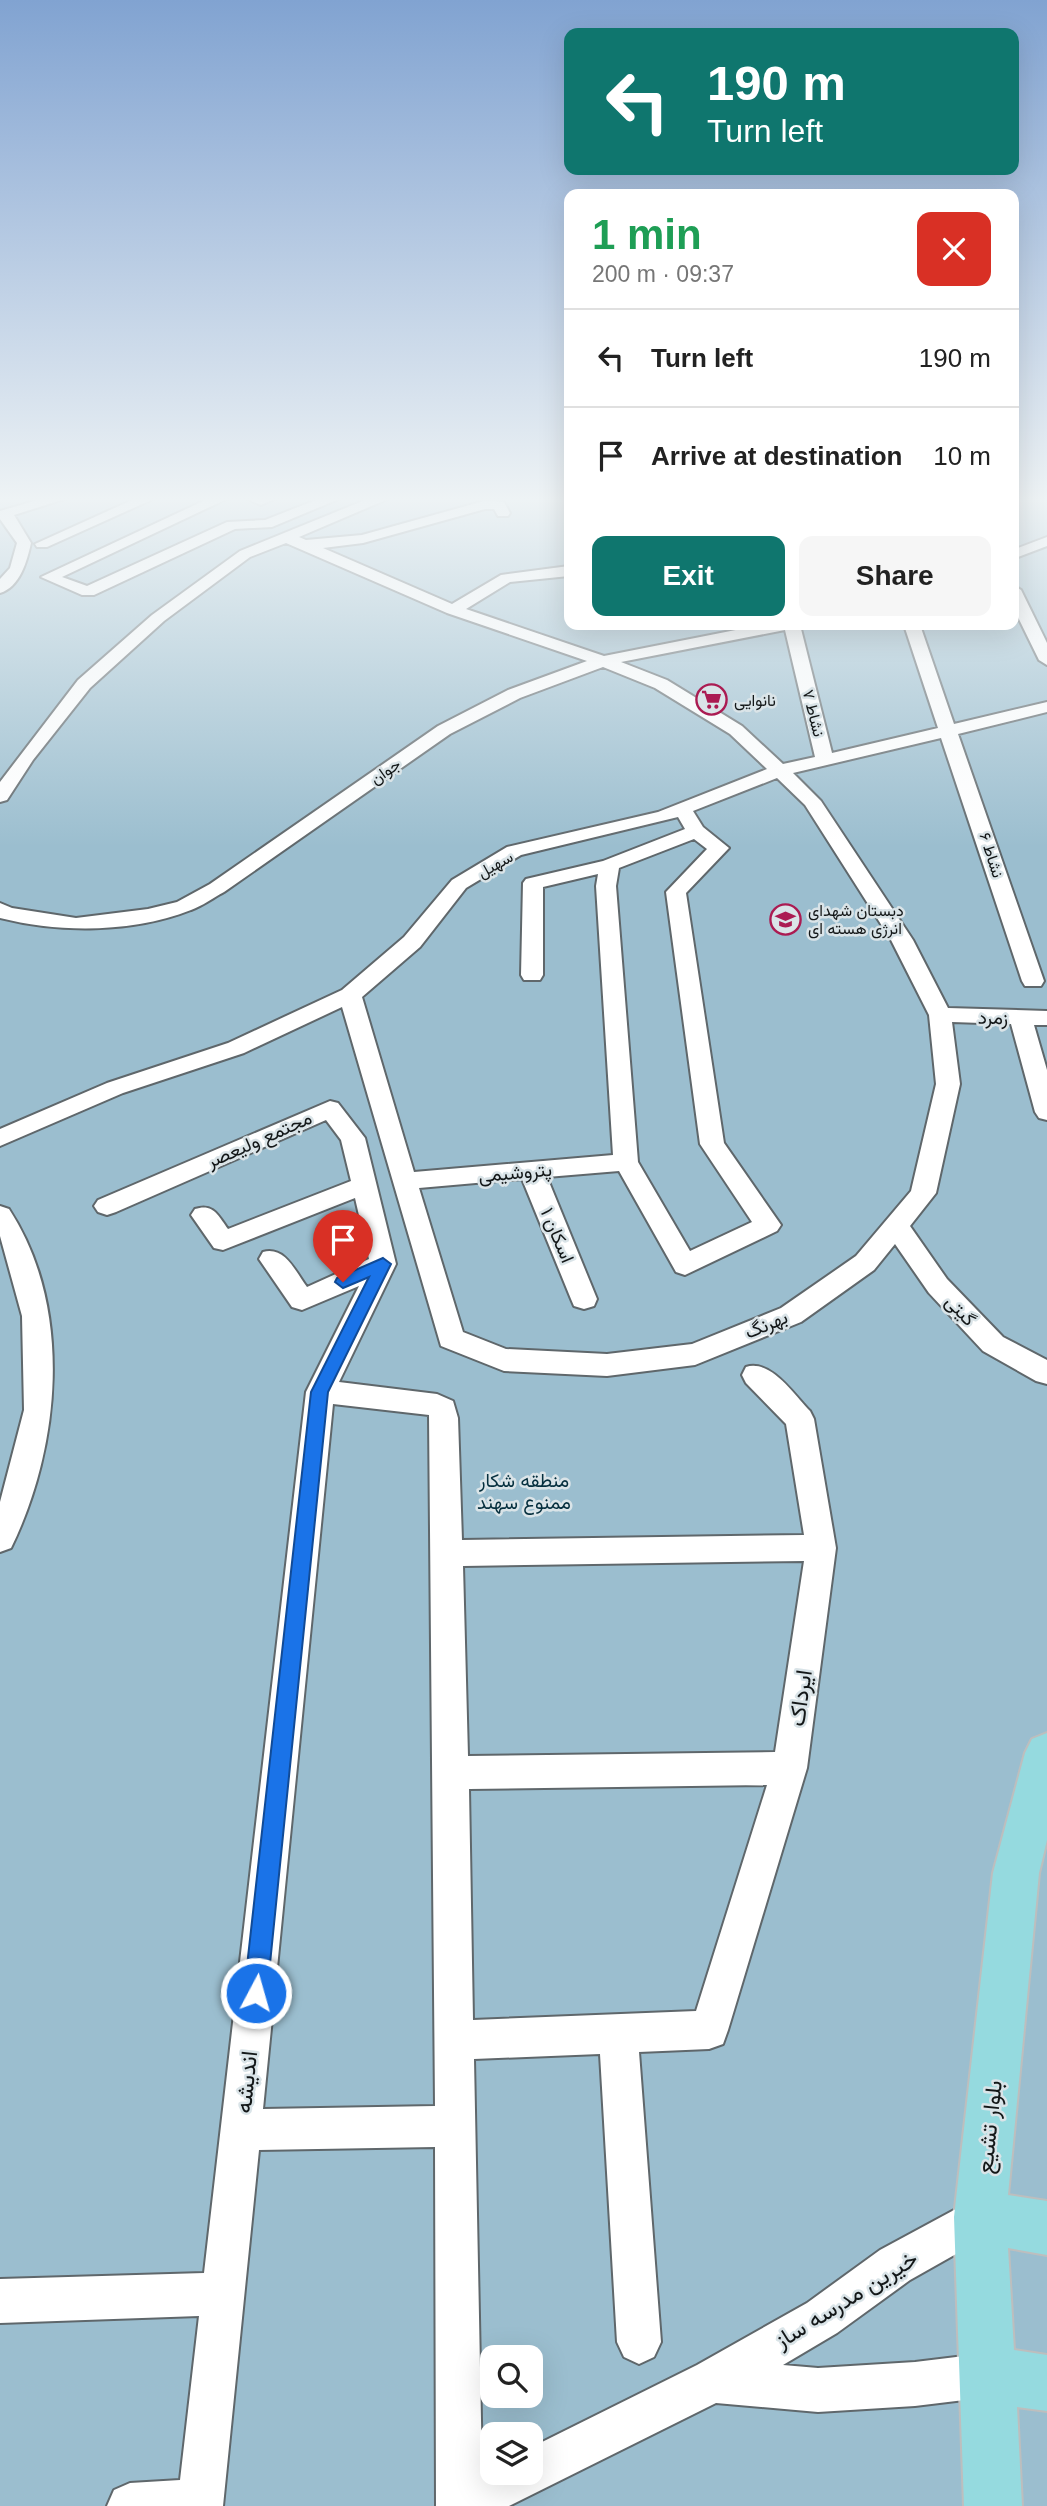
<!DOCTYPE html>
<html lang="en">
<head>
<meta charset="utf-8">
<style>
	:root { --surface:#fff; --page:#f6f6f6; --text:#222; --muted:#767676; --line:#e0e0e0; --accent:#0f766e }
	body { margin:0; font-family:Helvetica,Vazirmatn,sans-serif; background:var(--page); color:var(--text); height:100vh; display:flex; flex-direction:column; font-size:26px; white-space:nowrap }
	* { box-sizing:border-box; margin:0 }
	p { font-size:23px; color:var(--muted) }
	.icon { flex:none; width:38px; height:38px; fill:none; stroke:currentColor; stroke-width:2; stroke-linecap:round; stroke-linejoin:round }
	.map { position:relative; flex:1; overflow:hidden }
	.details { position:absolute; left:564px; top:189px; width:455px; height:441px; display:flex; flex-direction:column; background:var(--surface); border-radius:14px; box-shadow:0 7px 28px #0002 }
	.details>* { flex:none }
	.hud { position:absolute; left:564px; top:28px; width:455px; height:147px; border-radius:14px; box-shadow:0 7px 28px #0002; background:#0f766e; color:#fff; overflow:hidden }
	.controls { position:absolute; left:480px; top:2345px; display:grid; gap:14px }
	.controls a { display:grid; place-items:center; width:63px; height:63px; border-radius:14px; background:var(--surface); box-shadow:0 7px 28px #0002; font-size:35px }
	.pin { position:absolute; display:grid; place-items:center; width:60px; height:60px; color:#fff; margin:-72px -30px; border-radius:50% 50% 50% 0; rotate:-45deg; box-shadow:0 0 7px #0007 }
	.pin .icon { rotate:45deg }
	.me { position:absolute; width:77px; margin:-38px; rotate:6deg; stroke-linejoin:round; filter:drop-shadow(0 0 5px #0008) }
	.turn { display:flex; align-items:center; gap:24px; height:147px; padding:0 28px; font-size:32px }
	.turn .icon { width:91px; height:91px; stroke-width:2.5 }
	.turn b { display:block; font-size:49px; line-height:60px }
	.round { display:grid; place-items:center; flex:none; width:74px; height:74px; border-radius:14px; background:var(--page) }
	.head { display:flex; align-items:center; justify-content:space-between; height:119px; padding:0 28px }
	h1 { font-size:42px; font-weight:700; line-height:52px; color:#1e9e55 }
	.action { display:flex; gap:14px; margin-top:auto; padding:14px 28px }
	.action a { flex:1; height:80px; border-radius:14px; background:var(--accent); color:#fff; font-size:28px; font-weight:700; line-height:80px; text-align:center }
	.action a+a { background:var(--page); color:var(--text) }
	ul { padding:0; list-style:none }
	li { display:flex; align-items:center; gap:21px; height:98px; padding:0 28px; border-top:2px solid var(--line) }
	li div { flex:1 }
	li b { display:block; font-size:26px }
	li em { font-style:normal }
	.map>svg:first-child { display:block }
	.green { fill:#9bbecf; fill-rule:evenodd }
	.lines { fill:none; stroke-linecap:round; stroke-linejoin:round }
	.minor-casing { stroke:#5f676b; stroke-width:4 }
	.major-casing { stroke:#bdbebe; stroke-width:4 }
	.minor { fill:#fff; fill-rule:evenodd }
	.major { fill:#95dadf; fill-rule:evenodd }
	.route { fill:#1a73e8; stroke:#114b97; stroke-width:2 }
	.labels { text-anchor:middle; stroke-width:5; stroke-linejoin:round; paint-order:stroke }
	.far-poi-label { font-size:16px; fill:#131718; stroke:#dae4e8; text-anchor:start }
	.far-street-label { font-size:16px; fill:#131718; stroke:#dae4e8 }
	.street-label { font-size:19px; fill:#131718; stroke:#dae4e8 }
	.park-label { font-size:19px; fill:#052f3e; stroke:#dae4e8 }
	.near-street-label { font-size:23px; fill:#131718; stroke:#dae4e8 }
</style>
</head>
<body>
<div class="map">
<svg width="1047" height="2506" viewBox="0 0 1047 2506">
	<rect width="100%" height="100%" fill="#dae4e8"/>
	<path class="green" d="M0,496H569V625H1013V496H1047V2506H0ZM492,2357H530V2396H492ZM492,2434H530V2473H492Z"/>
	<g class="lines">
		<defs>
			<path id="minor" d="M51,496H74L14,515L31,543C27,561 20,587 0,593V579L10,568L17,543L0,519V511Z
				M141,496H160L47,547H37L35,544Z
				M214,496H233L62,577L87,586L227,522L265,520L326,496H346L272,527L235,529L94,595H82L41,577Z
				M241,496H281L261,505Z
				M375,496H395L299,537L306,540L362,535L484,501L504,502L510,513L508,516H498L494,509H485L363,543L323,548L452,604L501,575L569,566V576L510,582L466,609L604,656L761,625H800L832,753L938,728L904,625H920L954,724L1047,702V712L958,734L1044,981L1041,986H1025L1022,981L941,738L793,773L821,801L913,940L948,1008L1047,1011V1025H1034L1047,1070V1120L1039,1118L1035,1112L1011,1024L952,1022L960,1084L936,1193L910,1226L947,1279L1003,1337L1047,1360V1384L1036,1381L983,1351L929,1293L895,1244L874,1270L801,1322L695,1365L607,1376L504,1371L441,1346L342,1007L244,1053L123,1093L0,1146V1129L107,1083L228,1043L342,990L404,937L452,880L507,847L658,812L767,769L730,734L655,688L603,667L520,698L450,734L224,892C213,898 202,906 191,910C133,933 59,933 0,918V903L12,908L76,918L148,909L177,902L210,884L438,726L508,690L587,661L447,613L286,543L250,557L164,621L90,688L33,760L7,800L0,802V782L78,680L152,615L240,551ZM785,630L815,757L783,764L742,726L667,680L621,662ZM777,778L805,805L891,940L929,1015L936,1084L911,1191L856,1256L781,1308L692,1344L607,1354L506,1349L463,1332L419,1188L522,1179L571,1299L574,1306L584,1309L594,1306L597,1299L547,1177L619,1171L676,1272L685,1275L777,1231L781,1225L724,1143L686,893L729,848L703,827L693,811ZM678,817L685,829L603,861L526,879L523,883L521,975L524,980H540L543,975V887L598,874L596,886L613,1155L414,1172L362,997L420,947L466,888L521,855ZM694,839L707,849L666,892L700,1144L752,1222L690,1251L638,1162L616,886L619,868Z
				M1047,537V546L1013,559V550Z
				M1013,585L1021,590L1047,643V665L1039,660L1013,607Z
				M330,1101L338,1103L365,1138L396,1264L339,1382L437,1394L453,1401L458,1418L462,1540L804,1535L786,1424L746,1383L742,1375L746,1367C771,1359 794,1395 810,1411L814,1419L836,1548L807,1768L728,2030L723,2044L709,2049L639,2052L661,2342L654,2357L639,2364L624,2357L617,2342L600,2054L474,2059L482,2471L492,2466V2473H530V2448L697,2365L807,2303L880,2250L980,2196L995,2202L1001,2217L995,2232L910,2280L837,2333L783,2365L818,2368L915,2362L989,2353L1005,2359L1011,2375L1005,2391L989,2397L915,2406L818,2412L716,2403L509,2506H436L435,2147L259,2150L223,2506H107L114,2490L130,2483L180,2480L199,2316L0,2323V2279L204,2273L306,1392L359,1286L302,1310L292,1307L259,1259L263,1252C285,1246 295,1271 307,1287L369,1259L355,1198L223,1250L214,1248L191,1215L195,1209C213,1203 218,1215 228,1229L351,1181L341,1140L326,1120L116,1212L107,1215L98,1212L94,1206L98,1200ZM333,1404L429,1415L435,2106L263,2109ZM804,1561L775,1752L468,1756L463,1566ZM767,1785L696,2011L473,2020L469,1789Z
				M0,1206L9,1209C73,1307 61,1446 11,1548L0,1552V1502L24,1410L22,1316L0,1236Z"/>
			<path id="major" d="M1047,1733V1840L1039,1873L1008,2195L1047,2201V2255L1008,2248L1014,2350L1047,2355V2411L1017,2407L1022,2506H964L954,2217L993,1873L1025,1753L1032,1739Z"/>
		</defs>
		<use href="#minor" class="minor-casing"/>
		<use href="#major" class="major-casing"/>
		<use href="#minor" class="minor"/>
		<use href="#major" class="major"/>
	</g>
	<linearGradient id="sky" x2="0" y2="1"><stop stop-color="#81a3d1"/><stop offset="0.59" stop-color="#eef3f5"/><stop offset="1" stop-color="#eef3f5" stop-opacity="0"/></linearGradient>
	<rect width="1047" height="847" fill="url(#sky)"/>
	<path class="route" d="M383,1258L391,1264L328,1392L267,1993L264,2001L256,2005L247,2001L244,1993L311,1392L369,1277L343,1288L335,1282L337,1278Z"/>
	<defs>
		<symbol id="supermarket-ring" viewBox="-11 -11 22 22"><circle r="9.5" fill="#dae4e8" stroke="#ab1b52" stroke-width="1.5"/><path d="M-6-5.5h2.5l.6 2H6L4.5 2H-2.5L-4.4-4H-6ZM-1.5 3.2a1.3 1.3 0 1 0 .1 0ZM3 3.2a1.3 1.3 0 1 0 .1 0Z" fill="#ab1b52"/></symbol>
		<symbol id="school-ring" viewBox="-11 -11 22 22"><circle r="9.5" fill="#dae4e8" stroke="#ab1b52" stroke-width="1.5"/><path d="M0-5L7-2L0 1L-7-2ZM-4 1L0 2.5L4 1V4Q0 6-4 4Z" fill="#ab1b52"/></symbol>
	</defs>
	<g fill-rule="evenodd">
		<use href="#supermarket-ring" x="694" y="682" width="35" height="35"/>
		<use href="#school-ring" x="768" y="902" width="35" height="35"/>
	</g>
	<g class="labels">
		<g class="far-poi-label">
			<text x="734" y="706">نانوایی</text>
			<text x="808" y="916">دبستان شهدای<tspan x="808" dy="18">انرژی هسته ای</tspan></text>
		</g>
		<g class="far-street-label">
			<text transform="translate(814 713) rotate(76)" y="6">نشاط ۷</text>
			<text transform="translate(385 771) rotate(-35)" y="6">جوان</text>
			<text transform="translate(992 855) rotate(72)" y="6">نشاط ۶</text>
			<text transform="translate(495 864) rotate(-29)" y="6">سهیل</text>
		</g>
		<g class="street-label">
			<text transform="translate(993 1017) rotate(1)" y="7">زمرد</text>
			<text transform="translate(259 1139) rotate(-24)" y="7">مجتمع ولیعصر</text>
			<text transform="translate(515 1172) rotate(-5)" y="7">پتروشیمی</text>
			<text transform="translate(558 1235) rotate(67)" y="7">اسکان ۱</text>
			<text transform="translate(961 1310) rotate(46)" y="7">گیتی</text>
			<text transform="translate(766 1324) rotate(-23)" y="7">بهرنگ</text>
		</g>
		<g class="park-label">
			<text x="524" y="1487">منطقه شکار<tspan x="524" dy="22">ممنوع سهند</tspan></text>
		</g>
		<g class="near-street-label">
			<text transform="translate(800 1698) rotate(-82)" y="8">ایرداک</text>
			<text transform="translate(246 2082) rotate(-84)" y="8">اندیشه</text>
			<text transform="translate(989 2127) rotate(-84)" y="8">بلوار تشیع</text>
			<text transform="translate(846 2299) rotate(-32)" y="8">خیرین مدرسه ساز</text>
		</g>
	</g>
</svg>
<div class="controls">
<a><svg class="icon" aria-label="search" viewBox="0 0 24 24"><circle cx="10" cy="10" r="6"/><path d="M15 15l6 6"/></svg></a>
<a><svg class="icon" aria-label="layers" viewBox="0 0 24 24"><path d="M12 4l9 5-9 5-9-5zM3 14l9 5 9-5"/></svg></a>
</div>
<div class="pin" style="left:343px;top:1282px;background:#d93025"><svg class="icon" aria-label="arrive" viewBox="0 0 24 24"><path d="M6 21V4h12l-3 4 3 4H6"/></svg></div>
<svg class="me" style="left:256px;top:1993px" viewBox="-20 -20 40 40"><circle r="17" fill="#1a73e8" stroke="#fff" stroke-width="3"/><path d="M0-11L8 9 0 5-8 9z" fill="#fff"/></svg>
<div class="hud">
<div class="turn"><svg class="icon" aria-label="left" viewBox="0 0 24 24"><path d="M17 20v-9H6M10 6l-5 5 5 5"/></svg><div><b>190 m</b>Turn left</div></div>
</div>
<section class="details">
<div class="head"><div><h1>1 min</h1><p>200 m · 09:37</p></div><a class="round" style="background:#d93025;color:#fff"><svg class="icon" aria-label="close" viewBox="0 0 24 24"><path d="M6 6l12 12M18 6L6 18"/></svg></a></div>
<ul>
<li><svg class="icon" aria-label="left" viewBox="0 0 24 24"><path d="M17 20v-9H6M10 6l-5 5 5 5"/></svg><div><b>Turn left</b></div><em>190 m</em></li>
<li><svg class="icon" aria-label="arrive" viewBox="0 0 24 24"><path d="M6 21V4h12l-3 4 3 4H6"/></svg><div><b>Arrive at destination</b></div><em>10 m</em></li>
</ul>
<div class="action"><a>Exit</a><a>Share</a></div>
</section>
</div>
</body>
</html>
